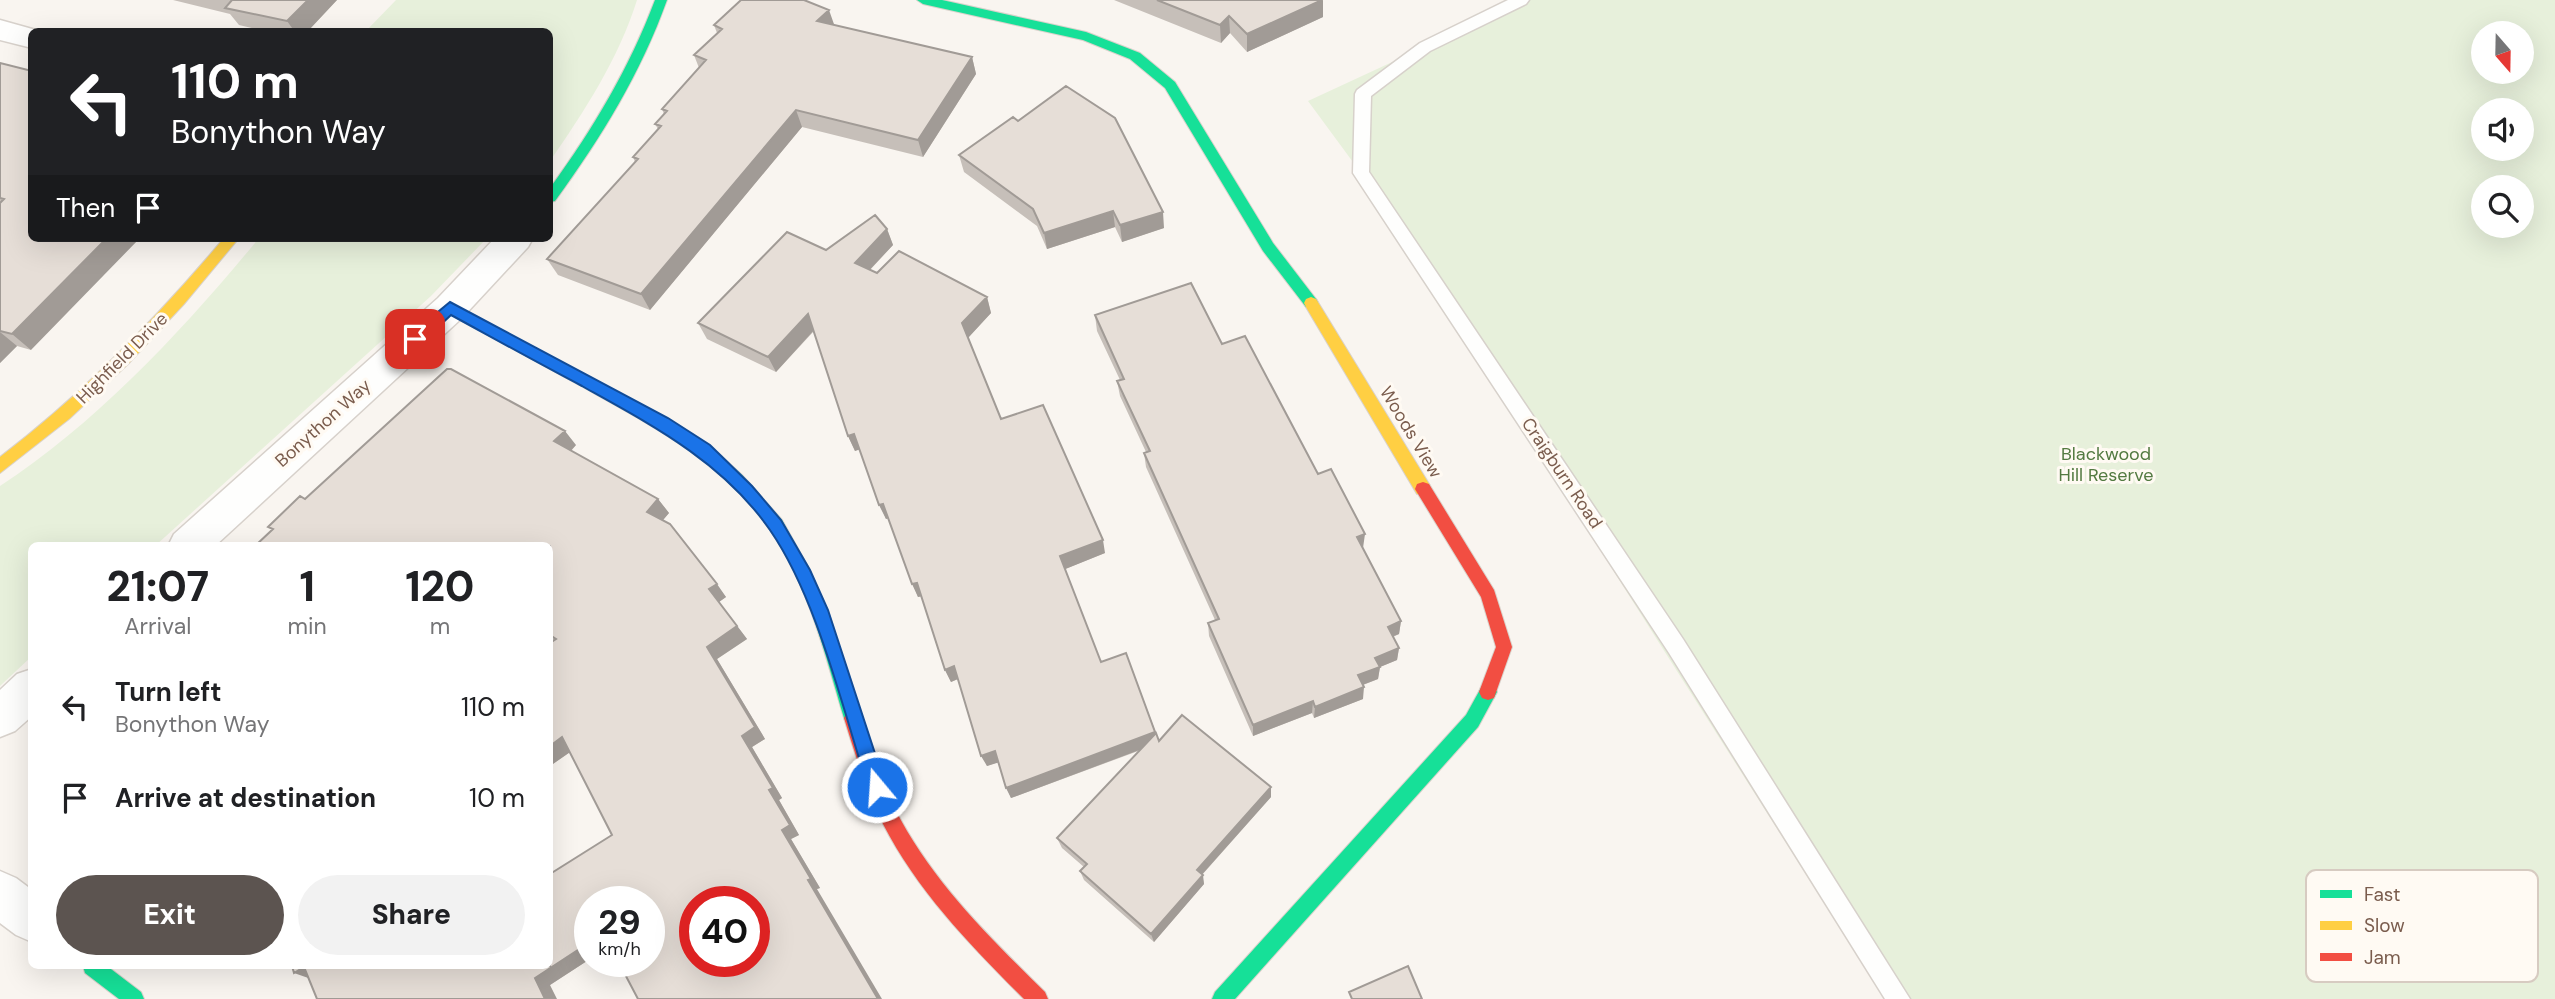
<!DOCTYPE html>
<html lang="en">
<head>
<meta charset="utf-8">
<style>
	:root { --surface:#fff; --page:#f2f2f2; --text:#202124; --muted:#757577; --accent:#5c5450 }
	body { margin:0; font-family:"DM Sans",sans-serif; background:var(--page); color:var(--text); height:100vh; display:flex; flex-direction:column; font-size:26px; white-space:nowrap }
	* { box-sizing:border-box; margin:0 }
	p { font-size:23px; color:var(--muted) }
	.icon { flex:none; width:38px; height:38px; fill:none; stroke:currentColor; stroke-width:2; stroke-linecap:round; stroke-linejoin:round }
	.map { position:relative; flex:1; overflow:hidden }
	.side { position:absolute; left:28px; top:542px; width:525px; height:427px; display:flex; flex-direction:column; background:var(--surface); border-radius:10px; box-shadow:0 7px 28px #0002 }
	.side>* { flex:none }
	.guide { position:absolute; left:28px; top:28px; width:525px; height:214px; border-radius:10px; box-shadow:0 7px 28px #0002; background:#202124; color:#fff; overflow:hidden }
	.needle { width:46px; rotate:160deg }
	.tools { position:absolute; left:2471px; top:21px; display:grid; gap:14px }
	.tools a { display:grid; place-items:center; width:63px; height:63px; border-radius:50%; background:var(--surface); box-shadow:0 7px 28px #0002; font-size:35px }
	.speed { position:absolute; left:574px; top:886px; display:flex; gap:14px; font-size:35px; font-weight:700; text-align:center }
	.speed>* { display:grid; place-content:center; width:91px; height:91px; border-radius:50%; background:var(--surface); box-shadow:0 7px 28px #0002; line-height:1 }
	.speed small { font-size:18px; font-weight:400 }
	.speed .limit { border:10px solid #d22; background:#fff; color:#111 }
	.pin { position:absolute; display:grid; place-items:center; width:60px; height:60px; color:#fff; margin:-30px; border-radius:14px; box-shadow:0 4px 10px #0006 }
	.me { position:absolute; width:77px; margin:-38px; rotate:342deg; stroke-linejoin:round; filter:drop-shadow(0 0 5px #0008) }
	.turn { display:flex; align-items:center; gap:24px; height:147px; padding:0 28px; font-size:32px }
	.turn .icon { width:91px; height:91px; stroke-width:2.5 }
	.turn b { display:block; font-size:49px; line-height:60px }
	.then { display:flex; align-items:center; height:66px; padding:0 28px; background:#0003; gap:14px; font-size:26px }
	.eta { display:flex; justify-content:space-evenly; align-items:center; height:119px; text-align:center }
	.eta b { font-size:42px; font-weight:800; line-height:49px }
	.cta { display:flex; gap:14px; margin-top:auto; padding:14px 28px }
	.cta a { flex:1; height:80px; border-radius:42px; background:var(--accent); color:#fff; font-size:28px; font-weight:800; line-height:80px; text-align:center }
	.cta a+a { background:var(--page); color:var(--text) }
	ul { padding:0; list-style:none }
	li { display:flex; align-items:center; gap:21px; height:91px; padding:0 28px }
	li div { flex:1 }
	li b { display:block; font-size:26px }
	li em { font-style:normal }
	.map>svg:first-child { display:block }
	.green { fill:#e7f0db; fill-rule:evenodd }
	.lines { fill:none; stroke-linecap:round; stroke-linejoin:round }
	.lane-casing { stroke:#d7d1cb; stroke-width:3 }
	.street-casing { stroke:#d7d1cb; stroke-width:3 }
	.fast-casing { stroke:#d9d2cb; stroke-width:2 }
	.slow-casing { stroke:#d9d2cb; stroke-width:2 }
	.jam-casing { stroke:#d9d2cb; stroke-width:2 }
	.lane { fill:#fefefd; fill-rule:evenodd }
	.street { fill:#fefefd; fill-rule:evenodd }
	.fast { fill:#16e098; fill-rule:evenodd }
	.slow { fill:#ffcf43; fill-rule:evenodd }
	.jam { fill:#f24e42; fill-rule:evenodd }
	.wall { fill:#c6bfb9 }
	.shaded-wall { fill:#a19b96 }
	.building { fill:#e6ded7; stroke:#a19b96; stroke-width:2; fill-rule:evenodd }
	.route { fill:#1a73e8; stroke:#114b97; stroke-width:2 }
	.labels { text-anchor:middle; stroke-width:6; stroke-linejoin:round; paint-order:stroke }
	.street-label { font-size:18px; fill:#7a5c4d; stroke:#fffaf3 }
	.park-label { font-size:18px; fill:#537a41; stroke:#fffaf3 }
	.key { fill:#fffaf3; stroke:#d7cbc1; stroke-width:2 }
	.key-label { font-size:19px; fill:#7a5c4d }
</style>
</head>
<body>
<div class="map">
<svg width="2555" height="999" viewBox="0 0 2555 999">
	<rect width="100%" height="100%" fill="#f9f5f0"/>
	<path class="green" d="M396,0H637C619,58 584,112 550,161V32L366,31Z
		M1526,0H2555V999H1885L1361,173L1308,101ZM2483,33H2522V72H2483ZM2483,110H2522V149H2483ZM2483,187H2522V226H2483Z
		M259,238H487L431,296L155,546H32L31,657L0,686V486C98,422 185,328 259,238Z"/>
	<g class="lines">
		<defs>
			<path id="lane" d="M1508,0H1529L1526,4L1430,51L1371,96L1369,172L1683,639L1910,999H1885L1669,653L1353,173L1355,94L1357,90L1420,43Z"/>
			<path id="street" d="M0,20L43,32H32V48L0,40Z
				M495,238H533L528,247L462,318L215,546H168L174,534L438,298Z
				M32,669V716L15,731L0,737V690L17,674Z
				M0,871L16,878L32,890V942L16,935L0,923Z"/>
			<path id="fast" d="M655,0H667C641,73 601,138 555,201L550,202V188C593,129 629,69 655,0Z
				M917,0H942L1086,32L1140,53L1175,82L1273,243L1316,299L1318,303L1316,307H1306L1263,251L1165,88L1130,59L1083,40L923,4Z
				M450,302L670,422L720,455L742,475L782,520L807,565L830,618L862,718L859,724L853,726L847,724L844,718C825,654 809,586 770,530C724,462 651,425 581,386C536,361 491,336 445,312L443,308Z
				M1488,684L1494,686L1497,692L1478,727L1235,999H1212L1215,992L1466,715L1482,686Z
				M83,966H107L141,992L144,999H119L85,973Z"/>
			<path id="slow" d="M224,238H239L184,304L128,364L69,419L0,473V457C84,393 156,319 224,238Z
				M1311,297L1316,299L1429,484L1431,489L1429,494H1417L1306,307L1304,303L1306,299Z"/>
			<path id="jam" d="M1423,482L1429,484L1494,590L1512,647L1494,698L1488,700L1482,698L1479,692L1496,647L1481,597L1415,489L1417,484Z
				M853,710L859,712L862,718C871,749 881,780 895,809C931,880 989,937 1045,992L1048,999H1024C971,946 918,892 883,824C866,790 855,754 844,718L847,712Z"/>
		</defs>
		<use href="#lane" class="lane-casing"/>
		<use href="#street" class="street-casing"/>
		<use href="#fast" class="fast-casing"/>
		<use href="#slow" class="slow-casing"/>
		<use href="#jam" class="jam-casing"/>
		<use href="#lane" class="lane"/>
		<use href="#street" class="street"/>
		<use href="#fast" class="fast"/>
		<use href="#slow" class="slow"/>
		<use href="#jam" class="jam"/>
	</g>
	<path class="wall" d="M173,0H337L307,32H268L239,25L230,14Z
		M1114,0H1323V17L1247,52L1230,33L1221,43Z
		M714,25H834L972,57L976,74L923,157L802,127L650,310L558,275L547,259L635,162L633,157L658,129L655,124L664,114L662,109L699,68L694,55L717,33Z
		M0,63L31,350L17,346L0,363Z
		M959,155L1164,228L1122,242L1115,227L1047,249L1037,226L964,172Z
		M887,229L893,245L870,270L877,273L987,297L991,313L968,338L1001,419L1105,553L1065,569L1101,662L1126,653L1159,741L1271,787V797L1202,875L1204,884L1154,942L1084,880L1080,871L1084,867L1062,848L1057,838L1141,750L1011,798L998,762L987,766L958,679L951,682L945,670L921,596L918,597L888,518L886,519L859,449L855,451L848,436L814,331L776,372L707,339L698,323L826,250Z
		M1095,315L1222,344L1318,474L1363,548L1401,621L1399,634L1393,637L1399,648L1397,660L1380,667L1378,679L1363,685V699L1314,718L1312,713L1253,736L1209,636L1208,623L1215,620L1146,467L1144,453L1146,452L1120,396L1117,381L1120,380L1097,331Z
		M576,445L571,451L658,499L669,513L663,520L726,597L719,602L747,639L717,659L765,739L752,747L782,798L779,800L799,835L791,839L820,888L817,889L590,901V959L550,985L317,999L550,966L612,835L570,752L550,766L552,641L550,640V546L272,530L268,527L305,499Z"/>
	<path class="shaded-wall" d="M308,0H337L307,32H295L287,21Z
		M1323,0V17L1247,52V34Z
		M829,10L835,27L817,21Z
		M1229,16L1230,33L1221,43L1220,25Z
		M972,57L976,74L923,157L918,140Z
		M796,110L802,127L650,310L641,294Z
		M1113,211L1115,227L1047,249L1044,233Z
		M1163,212L1164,228L1122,242L1120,225Z
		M887,229L893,245L861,279L855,263Z
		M107,238H140L31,350L12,334Z
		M987,297L991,313L967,339L962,323Z
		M808,314L815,329L776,372L768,357Z
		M0,332L17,346L0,363Z
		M565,431L576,445L566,456L554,441Z
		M854,434L861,449L855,451L848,436Z
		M658,499L669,513L658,526L647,512Z
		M883,504L889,518L886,519L879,505Z
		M1365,534L1363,548L1357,537Z
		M1103,540L1105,553L1063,570L1060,556Z
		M917,583L923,596L918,597L912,584Z
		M717,584L726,597L719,602L747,639L717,659L765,739L752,747L782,798L779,800L799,835L791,839L820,888L817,889L882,999H878L808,880L782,830L769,790L742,736L707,647L709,589Z
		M1401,621L1399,634L1386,639L1388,627Z
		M1399,648L1397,660L1380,667L1378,679L1357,687L1358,675L1375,658Z
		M954,666L960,678L951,682L945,670Z
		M1364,687L1363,699L1314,718L1315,707Z
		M1313,701L1312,713L1253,736V725Z
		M1155,732L1158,743L1011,798L1006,788Z
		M562,737L576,748L550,766V746Z
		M995,751L1000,762L987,766L981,756Z
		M1271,787V797L1198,879L1197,870Z
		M1203,875L1204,884L1154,942L1151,934Z
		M590,942V959L550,985L557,999H545L535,978Z
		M304,967L314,980L294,973Z"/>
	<path class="building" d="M232,0H308L287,21L225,8Z
		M741,0H804L829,10L817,21L972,57L918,140L796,110L641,294L547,259L638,159L633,157L661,126L655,124L667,111L662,109L706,60L694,55L722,29L714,25Z
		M1157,0H1322L1247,34L1229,16L1220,25Z
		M0,63L32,71V238H107L12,334L0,331V203L4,199L0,198Z
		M1066,86L1115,118L1163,212L1120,225L1113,211L1044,233L1033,209L959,155L1013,117L1018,121Z
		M875,215L887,229L855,263L877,273L899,251L987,297L962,323L1001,419L1043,405L1103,540L1060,556L1101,662L1126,653L1155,732L1006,788L995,751L981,756L954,666L945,670L917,583L912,584L883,504L879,505L854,434L848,436L808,314L768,357L698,323L787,232L826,250Z
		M1191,283L1222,344L1245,336L1318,474L1331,469L1365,534L1357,537L1401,621L1388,627L1399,648L1375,658L1380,667L1358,675L1364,687L1315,707L1313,701L1253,725L1208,623L1219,619L1144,453L1150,451L1117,381L1124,379L1095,315Z
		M447,369H451L565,431L554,441L658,499L647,512L670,524L717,584L709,589L737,626L707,647L755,727L742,736L773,788L769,790L790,825L782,830L811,879L808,880L878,999H638L618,961H649V901H590V942L535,978L545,999H317L304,967L294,973L292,966H550V874L612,835L562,737L550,746V643L556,639L550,635V546H255L273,529L268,527L300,496L305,499ZM695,901H754V961H695Z
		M1182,715L1271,787L1197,870L1203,875L1151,934L1080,871L1087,864L1057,838L1156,733L1159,741Z
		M1408,966L1422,999H1352L1349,992Z"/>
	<path class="route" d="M450,302L668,418L710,445L752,486L781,520L810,570L828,610L886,787L883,793L877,796L870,793L868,787C842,707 817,598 770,530C723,462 652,425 582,386C538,363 495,339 451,315L421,343H410L408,339L410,335Z"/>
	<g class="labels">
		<g class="street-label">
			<text transform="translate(122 358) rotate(-45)" y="6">Highfield Drive</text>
			<text transform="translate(323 423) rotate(-42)" y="6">Bonython Way</text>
			<text transform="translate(1411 432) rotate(59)" y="6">Woods View</text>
			<text transform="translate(1562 473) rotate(56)" y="6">Craigburn Road</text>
		</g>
		<g class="park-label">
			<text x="2106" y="460">Blackwood<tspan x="2106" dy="21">Hill Reserve</tspan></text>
		</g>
	</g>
	<rect x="2306" y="870" width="232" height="112" rx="10" class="key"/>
	<rect x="2320" y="890" width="32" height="8" fill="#16e098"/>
	<rect x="2320" y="921" width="32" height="9" fill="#ffcf43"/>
	<rect x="2320" y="953" width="32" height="8" fill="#f24e42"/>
	<g class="key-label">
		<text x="2364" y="901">Fast</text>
		<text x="2364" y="932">Slow</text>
		<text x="2364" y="964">Jam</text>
	</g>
</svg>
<div class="tools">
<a><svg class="needle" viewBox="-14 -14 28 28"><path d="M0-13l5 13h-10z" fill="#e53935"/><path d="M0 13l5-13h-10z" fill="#757577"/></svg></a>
<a><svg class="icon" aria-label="sound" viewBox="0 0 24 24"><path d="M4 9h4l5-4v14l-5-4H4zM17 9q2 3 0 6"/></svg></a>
<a><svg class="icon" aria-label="search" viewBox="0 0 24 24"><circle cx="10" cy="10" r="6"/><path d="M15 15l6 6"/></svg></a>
</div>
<div class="speed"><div>29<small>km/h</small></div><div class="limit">40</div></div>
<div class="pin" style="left:415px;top:339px;background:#d93025"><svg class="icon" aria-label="arrive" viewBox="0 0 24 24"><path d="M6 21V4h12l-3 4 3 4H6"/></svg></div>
<svg class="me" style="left:877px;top:787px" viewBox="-20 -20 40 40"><circle r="17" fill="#1a73e8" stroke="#fff" stroke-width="3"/><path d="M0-11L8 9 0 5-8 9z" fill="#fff"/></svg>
<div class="guide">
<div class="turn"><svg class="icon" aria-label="left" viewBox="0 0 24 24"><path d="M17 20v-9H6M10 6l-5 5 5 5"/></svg><div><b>110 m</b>Bonython Way</div></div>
<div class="then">Then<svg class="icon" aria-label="arrive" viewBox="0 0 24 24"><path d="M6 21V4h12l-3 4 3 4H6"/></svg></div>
</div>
<section class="side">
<div class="eta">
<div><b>21:07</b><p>Arrival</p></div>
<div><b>1</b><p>min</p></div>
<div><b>120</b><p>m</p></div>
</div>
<ul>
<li><svg class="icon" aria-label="left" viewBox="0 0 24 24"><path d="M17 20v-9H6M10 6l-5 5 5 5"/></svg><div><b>Turn left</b><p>Bonython Way</p></div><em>110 m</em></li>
<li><svg class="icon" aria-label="arrive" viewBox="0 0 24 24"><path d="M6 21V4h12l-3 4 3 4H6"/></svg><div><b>Arrive at destination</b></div><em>10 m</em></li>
</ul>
<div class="cta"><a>Exit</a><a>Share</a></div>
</section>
</div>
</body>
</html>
